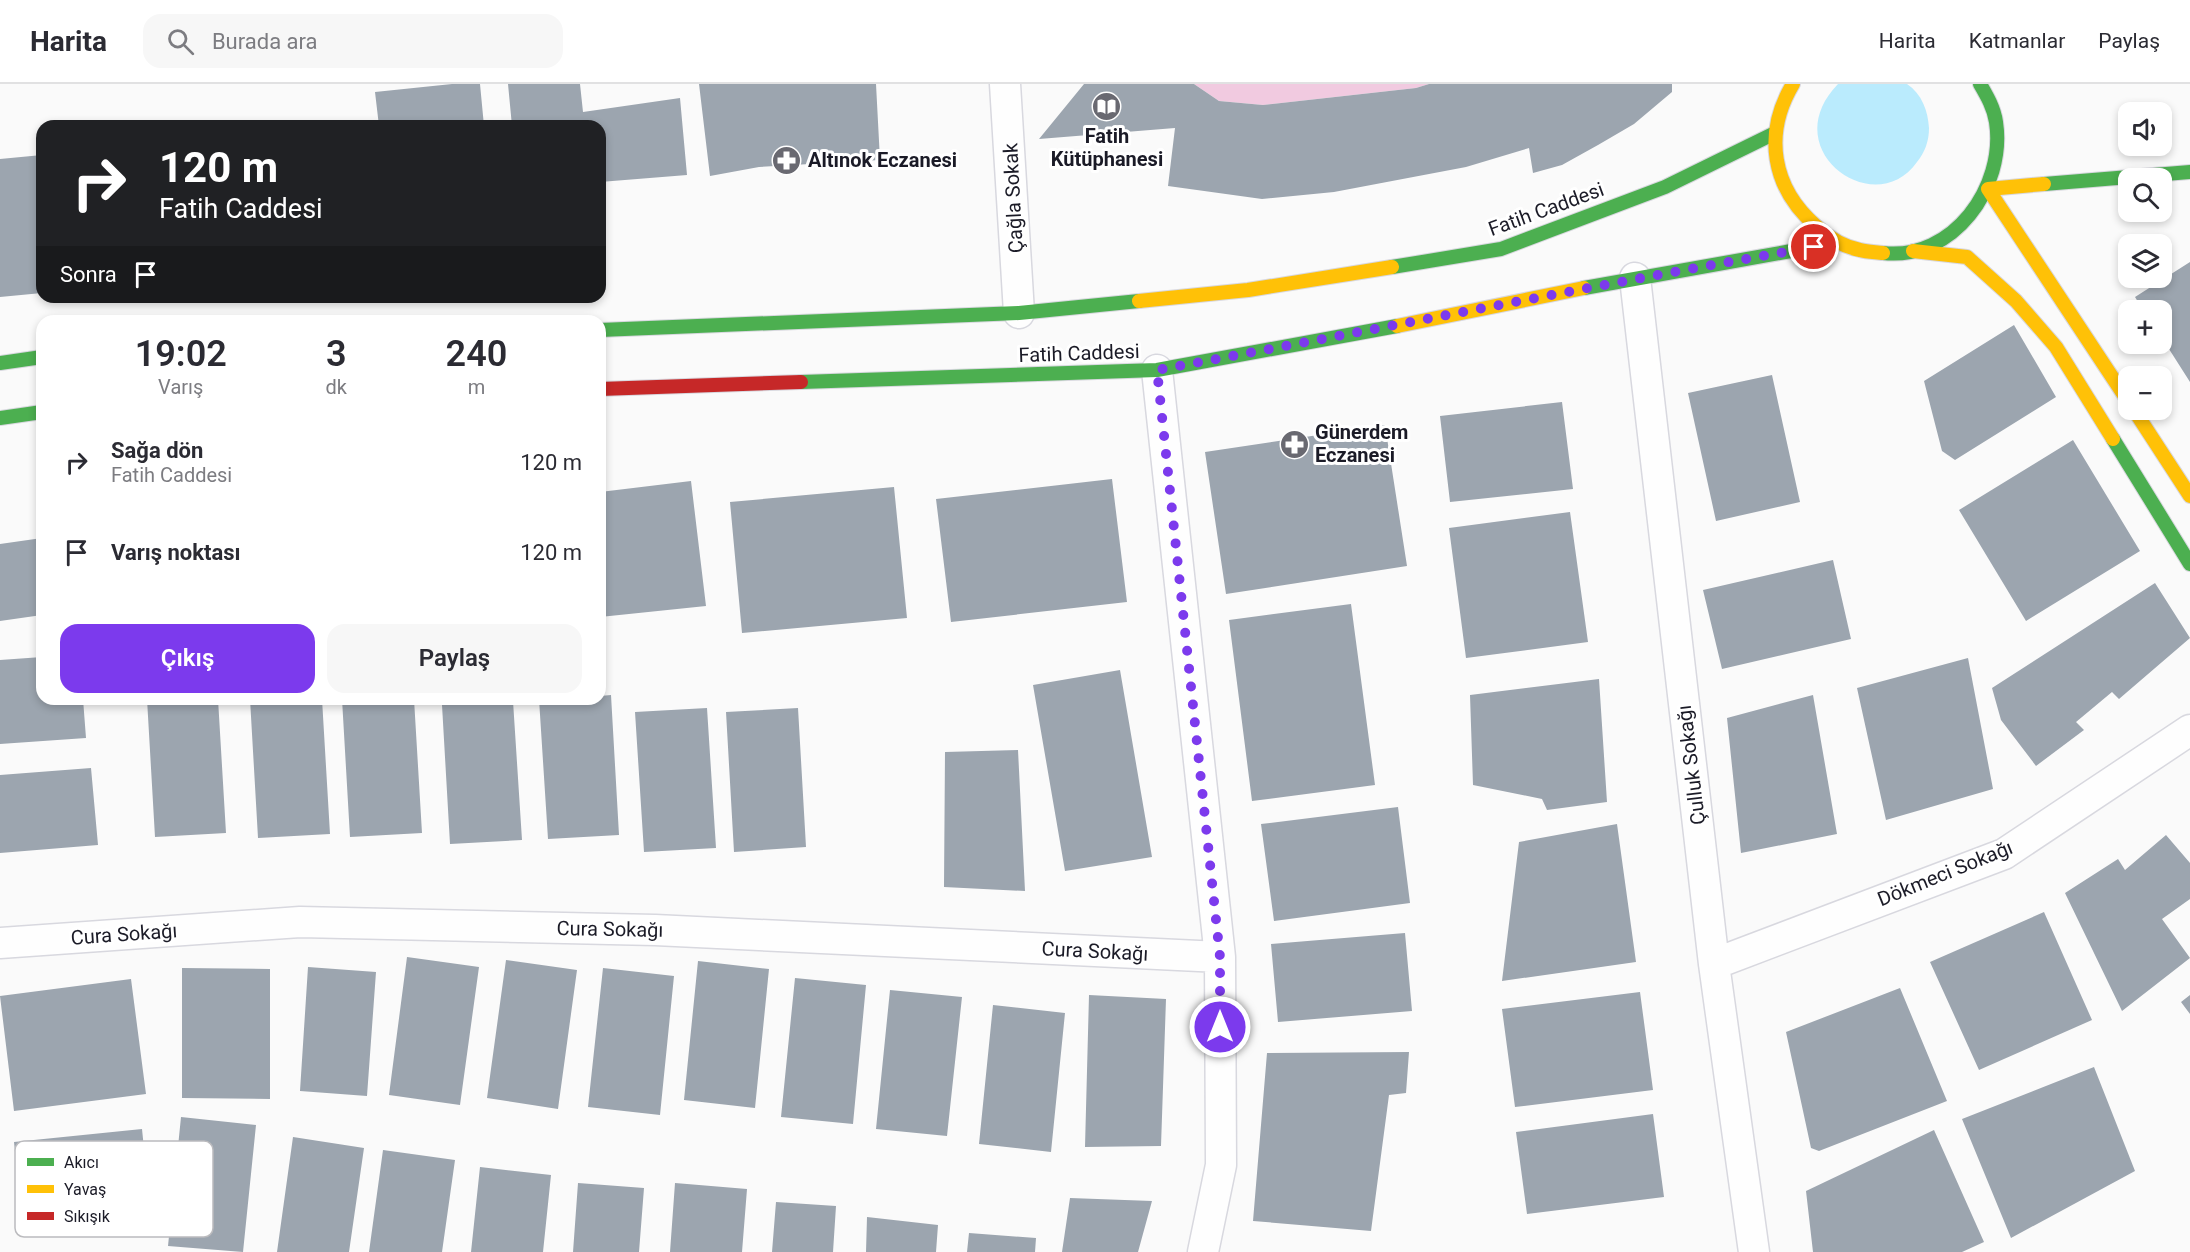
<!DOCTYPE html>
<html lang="tr">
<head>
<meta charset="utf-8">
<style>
	:root { --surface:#fff; --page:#f7f7f7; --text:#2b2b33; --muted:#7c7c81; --line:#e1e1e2; --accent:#7c3aed }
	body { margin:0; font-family:Roboto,sans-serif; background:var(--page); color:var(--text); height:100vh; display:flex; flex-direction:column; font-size:22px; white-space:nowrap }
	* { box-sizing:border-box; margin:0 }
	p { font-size:20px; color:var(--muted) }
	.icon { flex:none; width:33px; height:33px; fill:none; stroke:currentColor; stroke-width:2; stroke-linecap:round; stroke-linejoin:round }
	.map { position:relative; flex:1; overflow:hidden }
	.details { position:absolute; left:36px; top:231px; width:570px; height:390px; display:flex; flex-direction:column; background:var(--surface); border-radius:18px; box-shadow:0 3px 9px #0003 }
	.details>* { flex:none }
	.guide { position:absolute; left:36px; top:36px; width:570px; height:183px; border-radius:18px; box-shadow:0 3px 9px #0003; background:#202124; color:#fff; overflow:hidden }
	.tools { position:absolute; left:2118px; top:18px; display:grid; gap:12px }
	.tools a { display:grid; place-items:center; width:54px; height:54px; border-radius:12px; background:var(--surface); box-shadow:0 3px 9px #0003; font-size:30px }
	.pin { position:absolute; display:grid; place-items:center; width:51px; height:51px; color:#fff; margin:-26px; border:3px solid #fff; border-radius:50%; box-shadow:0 2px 6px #0007 }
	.me { position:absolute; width:66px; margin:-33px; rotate:0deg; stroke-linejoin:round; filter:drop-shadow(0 0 4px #0008) }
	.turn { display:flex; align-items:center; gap:21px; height:126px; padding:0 24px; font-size:27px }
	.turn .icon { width:78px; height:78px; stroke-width:2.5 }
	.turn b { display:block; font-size:42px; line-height:51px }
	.then { display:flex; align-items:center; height:57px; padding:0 24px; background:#0003; gap:12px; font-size:22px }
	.eta { display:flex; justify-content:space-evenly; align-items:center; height:102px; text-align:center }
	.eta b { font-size:36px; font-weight:600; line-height:42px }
	.primary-button { display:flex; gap:12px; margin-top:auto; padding:12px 24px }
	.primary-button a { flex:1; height:69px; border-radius:18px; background:var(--accent); color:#fff; font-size:24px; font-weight:600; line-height:69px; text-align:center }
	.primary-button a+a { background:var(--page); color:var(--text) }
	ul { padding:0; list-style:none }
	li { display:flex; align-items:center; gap:18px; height:90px; padding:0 24px }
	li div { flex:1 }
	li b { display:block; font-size:22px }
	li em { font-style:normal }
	header { display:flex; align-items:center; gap:36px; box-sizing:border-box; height:84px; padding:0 30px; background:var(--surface); border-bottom:2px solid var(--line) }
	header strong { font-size:28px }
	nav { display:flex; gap:33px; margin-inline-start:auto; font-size:21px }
	.search { width:420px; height:54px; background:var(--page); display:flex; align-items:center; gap:15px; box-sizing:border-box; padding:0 21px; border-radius:18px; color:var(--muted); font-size:22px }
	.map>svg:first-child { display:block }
	.forest { fill:#f1cae0 }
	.water { fill:#baebfd }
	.building { fill:#9ca5af }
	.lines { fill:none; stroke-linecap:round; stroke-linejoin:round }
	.street-casing { stroke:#d8d8df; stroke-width:33 }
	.fast-casing { stroke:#d8d8df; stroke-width:16 }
	.slow-casing { stroke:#d8d8df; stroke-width:16 }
	.jam-casing { stroke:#d8d8df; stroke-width:16 }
	.street { stroke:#fefefe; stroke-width:30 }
	.fast { stroke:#4caf50; stroke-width:14 }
	.slow { stroke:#ffc107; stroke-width:14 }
	.jam { stroke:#c62828; stroke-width:14 }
	.route { stroke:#7c3aed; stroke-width:10; stroke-dasharray:0 18 }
	.labels { text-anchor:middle; stroke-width:6; stroke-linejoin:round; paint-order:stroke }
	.poi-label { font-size:20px; font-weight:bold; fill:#1b1b27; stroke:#fff; text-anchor:start }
	.street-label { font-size:20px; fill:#1b1b27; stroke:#fff }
	.key { fill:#fff; stroke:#bbbbbe; stroke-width:1.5 }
	.key-label { font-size:16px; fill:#1b1b27 }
</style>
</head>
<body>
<header>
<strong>Harita</strong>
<div class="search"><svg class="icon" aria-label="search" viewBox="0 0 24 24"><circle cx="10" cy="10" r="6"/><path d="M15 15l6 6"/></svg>Burada ara</div>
<nav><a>Harita</a><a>Katmanlar</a><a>Paylaş</a></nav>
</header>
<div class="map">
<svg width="2190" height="1168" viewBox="0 0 2190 1168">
	<rect width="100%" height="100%" fill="#fafafa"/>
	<path class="forest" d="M1194,0H1429L1416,4L1263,21L1219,17Z"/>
	<path class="water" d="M1838,0H1907C1922,10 1928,27 1929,44C1929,57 1925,68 1917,78C1875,138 1774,66 1838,0Z"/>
	<path class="building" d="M452,0H480L484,42H379L375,8Z
		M508,0H580L583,28L680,14L687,91L600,98V42H512Z
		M699,0H876L880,76L759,83L710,92Z
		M1084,0H1194L1219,17L1263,21L1416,4L1429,0H1672V8L1634,40L1598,61L1562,81L1533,89L1529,64L1466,83L1334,108L1262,115L1168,102L1175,44L1039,55Z
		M42,71V209L0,213V75Z
		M2190,178V298L2162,254V226H2143L2135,213Z
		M2014,241L2056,313L1955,376L1942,367L1924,297Z
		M1772,291L1800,418L1716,437L1688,309Z
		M1562,318L1573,405L1450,418L1440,332Z
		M1385,341L1407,482L1226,510L1205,368Z
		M2073,356L2140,467L2026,537L1959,426Z
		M1112,395L1127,518L951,538L936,415Z
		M691,397L706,522L600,533V408Z
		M894,403L907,534L742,549L730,418Z
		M1570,428L1588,558L1466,574L1449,444Z
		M42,454V531L0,537V460Z
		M1833,476L1851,555L1722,585L1703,506Z
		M2155,499L2190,554L2119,615L2112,608L2076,638L2084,646L2036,682L2001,636L1992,604Z
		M1351,520L1375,701L1252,717L1229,536Z
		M42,573V615H83L86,654L0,660V576Z
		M1968,574L1993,705L1886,736L1857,604Z
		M1120,586L1152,773L1065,787L1033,601Z
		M1599,595L1607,718L1547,726L1542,715L1473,701L1470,611Z
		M611,611L619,751L548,755L539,615H600V612Z
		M1813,611L1837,750L1741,769L1727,634Z
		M147,615H218L226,749L155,753Z
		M250,615H322L330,750L258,754Z
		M342,615H414L422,749L350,753Z
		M513,617L522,756L450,760L442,621Z
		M707,624L716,764L644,768L635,628Z
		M798,624L806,763L734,768L726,628Z
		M1018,666L1025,807L944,803L945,668Z
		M91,684L98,761L0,769V691Z
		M1398,723L1410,819L1274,837L1261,740Z
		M1617,740L1636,878L1502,897L1519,758Z
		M2166,751L2190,779V815L2162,835L2190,874L2122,927L2065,809L2118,775L2125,786Z
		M2044,828L2092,936L1979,986L1930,878Z
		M1405,849L1412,927L1278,938L1271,860Z
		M407,873L479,883L460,1021L389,1011Z
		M506,876L577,886L558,1025L487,1014Z
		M698,877L769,885L755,1024L684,1016Z
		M308,883L376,888L367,1012L300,1007Z
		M182,884L270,885V1015L182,1014Z
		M603,884L674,892L660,1031L588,1023Z
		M795,894L866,901L853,1040L781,1033Z
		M131,895L146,1010L14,1027L0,912Z
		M1900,904L1947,1017L1819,1067L1811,1064L1786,948Z
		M890,906L962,913L947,1052L876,1045Z
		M1640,908L1653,1006L1515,1023L1502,925Z
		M1089,911L1166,915L1161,1062L1085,1063Z
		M2190,911V930L2181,918Z
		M993,921L1065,929L1051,1068L979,1060Z
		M1409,968L1406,1009L1389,1011L1371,1147L1253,1137L1267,969Z
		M2094,983L2135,1087L2011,1154L1962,1035Z
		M1653,1030L1664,1113L1527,1130L1516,1048Z
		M181,1033L256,1041L243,1168L168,1162Z
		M142,1045L148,1104L20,1118L14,1058Z
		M1934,1046L1984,1158L1962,1168H1813L1806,1107Z
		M293,1053L364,1064L349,1168H277Z
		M383,1066L455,1076L442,1168H369Z
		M480,1083L551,1091L543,1168H471Z
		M578,1099L644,1104L639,1168H573Z
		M675,1099L747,1105L742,1168H670Z
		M1070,1114L1152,1117L1138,1168H1062Z
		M776,1118L836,1122L833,1168H772Z
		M867,1133L938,1141L936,1168H866Z
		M969,1149L1036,1154L1035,1168H967Z"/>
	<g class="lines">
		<defs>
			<path id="street" d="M1005,0L1019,229
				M1635,194L1714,880L1754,1168
				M1157,286L1220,873L1221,1081L1203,1168
				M0,859L300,838L655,846L1220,873
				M1714,880L2004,770L2190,646"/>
			<path id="fast" d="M2044,100L2190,88
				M1883,169C1953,177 2006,103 1996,38C1994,24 1987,12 1980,0
				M1392,183L1501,165L1665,103L1775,49
				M1584,204L1836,159
				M600,246L1019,229L1139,217
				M0,279L42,273
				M801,298L1157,286L1397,242
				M0,334L42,328
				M2113,355L2190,480"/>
			<path id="slow" d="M1793,0C1763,50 1772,104 1816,142C1828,153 1844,163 1860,166C1867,168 1875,168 1883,169
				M2044,100L1988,105L2128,317
				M1913,167L1967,173L2016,217L2056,263L2113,355
				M1139,217L1248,206L1392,183
				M1397,242L1584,204
				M2134,326L2190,412"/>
			<path id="jam" d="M600,305L801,298"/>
		</defs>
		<use href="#street" class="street-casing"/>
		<use href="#fast" class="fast-casing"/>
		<use href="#slow" class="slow-casing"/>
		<use href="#jam" class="jam-casing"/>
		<use href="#street" class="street"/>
		<use href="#fast" class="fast"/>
		<use href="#slow" class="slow"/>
		<use href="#jam" class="jam"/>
	</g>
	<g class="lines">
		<path class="route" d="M1220,943V873L1157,286C1376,246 1594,201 1814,163"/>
	</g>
	<defs>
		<symbol id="library-disc" viewBox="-11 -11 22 22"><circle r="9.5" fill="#696971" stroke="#fff"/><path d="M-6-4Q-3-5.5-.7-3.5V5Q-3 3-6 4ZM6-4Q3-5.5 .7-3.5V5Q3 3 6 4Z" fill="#fff"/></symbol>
		<symbol id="pharmacy-disc" viewBox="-11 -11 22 22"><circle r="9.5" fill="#696971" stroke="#fff"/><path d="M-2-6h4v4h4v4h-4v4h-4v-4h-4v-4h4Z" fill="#fff"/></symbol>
	</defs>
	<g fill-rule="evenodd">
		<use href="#library-disc" x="1090" y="6" width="33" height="33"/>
		<use href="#pharmacy-disc" x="770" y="60" width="33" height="33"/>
		<use href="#pharmacy-disc" x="1278" y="344" width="33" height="33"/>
	</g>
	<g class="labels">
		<g class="poi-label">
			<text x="1107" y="59" text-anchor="middle">Fatih<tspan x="1107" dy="23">Kütüphanesi</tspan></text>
			<text x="808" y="83">Altınok Eczanesi</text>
			<text x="1315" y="355">Günerdem<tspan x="1315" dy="23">Eczanesi</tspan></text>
		</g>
		<g class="street-label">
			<text transform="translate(1013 114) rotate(-93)" y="7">Çağla Sokak</text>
			<text transform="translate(1546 125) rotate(-20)" y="7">Fatih Caddesi</text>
			<text transform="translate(1079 269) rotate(-2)" y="7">Fatih Caddesi</text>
			<text transform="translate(1691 681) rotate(-97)" y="7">Çulluk Sokağı</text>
			<text transform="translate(1945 789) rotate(-22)" y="7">Dökmeci Sokağı</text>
			<text transform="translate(610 845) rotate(1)" y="7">Cura Sokağı</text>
			<text transform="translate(124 850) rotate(-4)" y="7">Cura Sokağı</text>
			<text transform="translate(1095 867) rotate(3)" y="7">Cura Sokağı</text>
		</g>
	</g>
	<rect x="15" y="1057" width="198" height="96" rx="9" class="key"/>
	<rect x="27" y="1074" width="27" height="8" fill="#4caf50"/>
	<rect x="27" y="1101" width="27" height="8" fill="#ffc107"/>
	<rect x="27" y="1128" width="27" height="8" fill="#c62828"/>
	<g class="key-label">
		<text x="64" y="1084">Akıcı</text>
		<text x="64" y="1111">Yavaş</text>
		<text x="64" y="1138">Sıkışık</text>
	</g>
</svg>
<div class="tools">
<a><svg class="icon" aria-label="sound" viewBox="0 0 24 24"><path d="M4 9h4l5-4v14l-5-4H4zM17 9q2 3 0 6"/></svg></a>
<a><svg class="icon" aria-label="search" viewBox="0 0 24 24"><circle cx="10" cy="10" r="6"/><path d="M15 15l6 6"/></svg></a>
<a><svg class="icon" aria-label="layers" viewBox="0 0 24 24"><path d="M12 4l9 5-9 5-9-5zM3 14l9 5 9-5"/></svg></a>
<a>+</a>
<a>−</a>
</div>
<div class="pin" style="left:1814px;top:163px;background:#d93025"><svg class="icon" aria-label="arrive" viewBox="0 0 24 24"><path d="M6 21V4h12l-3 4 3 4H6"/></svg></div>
<svg class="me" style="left:1220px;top:943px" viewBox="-20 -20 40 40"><circle r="17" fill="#7c3aed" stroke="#fff" stroke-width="3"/><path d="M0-11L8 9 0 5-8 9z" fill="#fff"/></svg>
<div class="guide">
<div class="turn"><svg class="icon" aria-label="right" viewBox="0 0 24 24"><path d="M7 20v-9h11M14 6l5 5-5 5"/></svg><div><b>120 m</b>Fatih Caddesi</div></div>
<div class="then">Sonra<svg class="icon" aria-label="arrive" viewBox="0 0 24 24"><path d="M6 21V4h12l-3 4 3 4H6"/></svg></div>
</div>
<section class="details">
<div class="eta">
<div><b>19:02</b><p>Varış</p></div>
<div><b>3</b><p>dk</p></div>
<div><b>240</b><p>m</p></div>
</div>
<ul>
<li><svg class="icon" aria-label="right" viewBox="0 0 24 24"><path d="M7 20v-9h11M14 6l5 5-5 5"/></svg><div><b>Sağa dön</b><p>Fatih Caddesi</p></div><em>120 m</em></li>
<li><svg class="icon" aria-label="arrive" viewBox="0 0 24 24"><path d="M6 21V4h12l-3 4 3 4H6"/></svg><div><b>Varış noktası</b></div><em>120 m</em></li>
</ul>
<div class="primary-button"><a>Çıkış</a><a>Paylaş</a></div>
</section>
</div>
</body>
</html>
